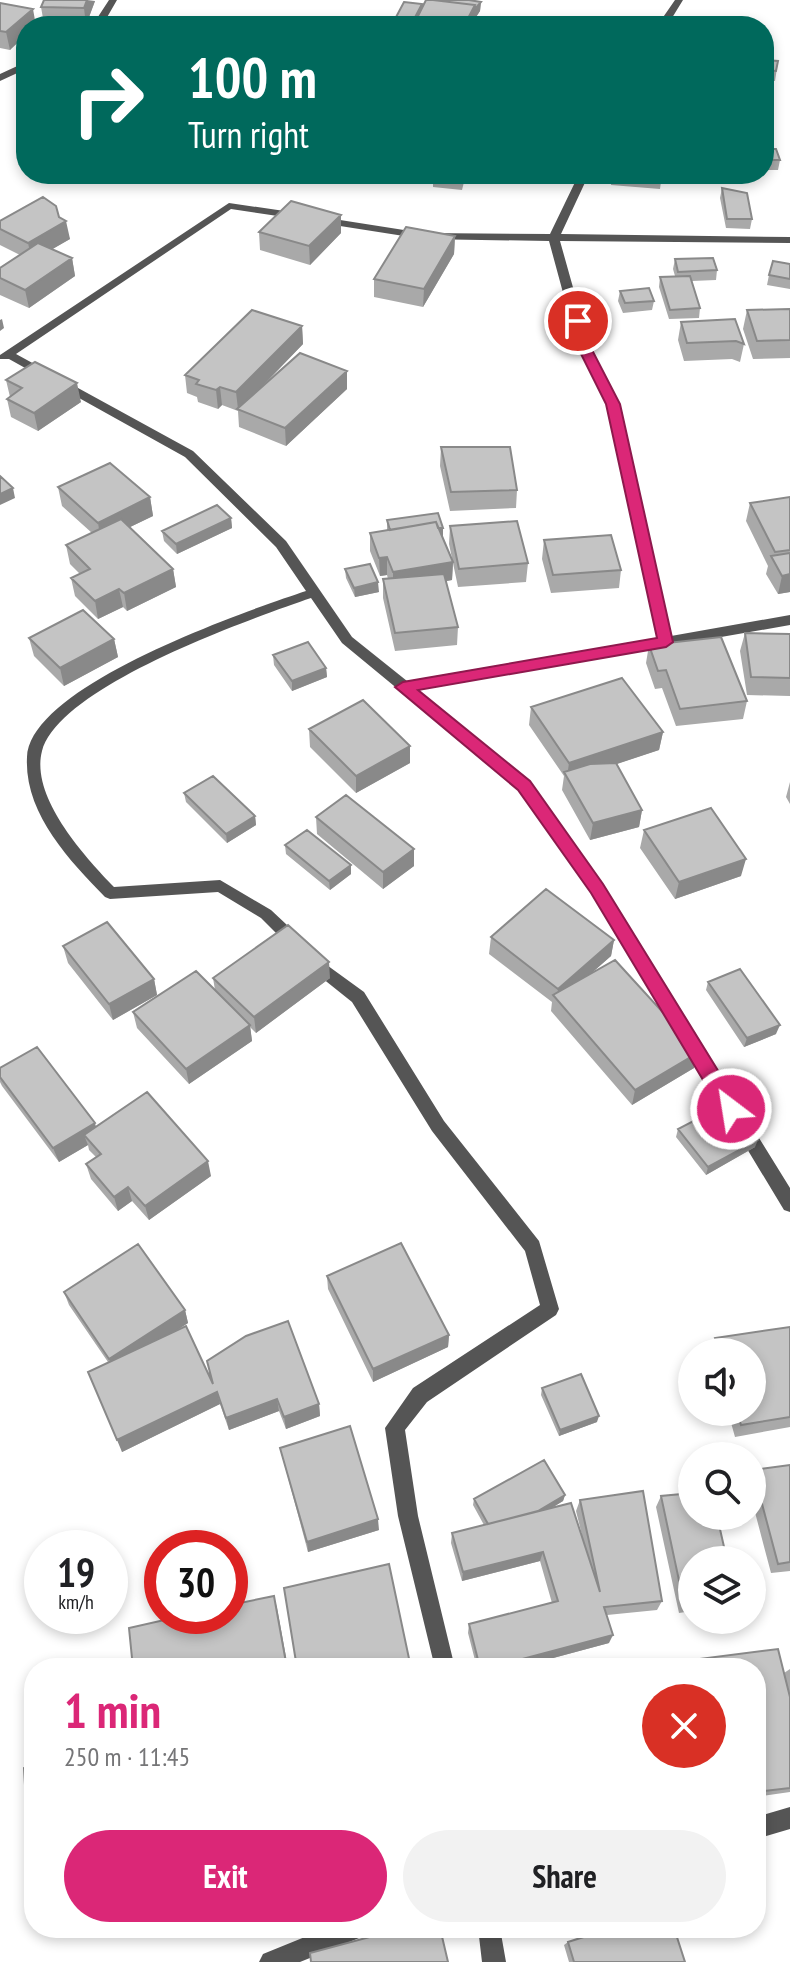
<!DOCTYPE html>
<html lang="en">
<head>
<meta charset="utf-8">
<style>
	:root { --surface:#fff; --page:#f2f2f2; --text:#202124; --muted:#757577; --accent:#db2777 }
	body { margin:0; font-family:"PT Sans Narrow",sans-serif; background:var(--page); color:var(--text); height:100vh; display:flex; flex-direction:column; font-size:30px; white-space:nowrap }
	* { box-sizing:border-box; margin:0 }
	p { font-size:26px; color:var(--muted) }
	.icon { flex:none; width:44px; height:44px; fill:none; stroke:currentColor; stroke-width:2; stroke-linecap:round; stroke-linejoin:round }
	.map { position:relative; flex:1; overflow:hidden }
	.details { position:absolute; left:24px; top:1658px; width:742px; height:280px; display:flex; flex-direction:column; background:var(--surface); border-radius:32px; box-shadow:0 4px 12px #0003 }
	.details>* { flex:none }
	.hud { position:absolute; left:16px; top:16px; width:758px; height:168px; border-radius:32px; box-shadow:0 4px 12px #0003; background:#00695c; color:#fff; overflow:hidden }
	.tools { position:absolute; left:678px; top:1338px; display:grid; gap:16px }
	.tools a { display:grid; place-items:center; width:88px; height:88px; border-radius:50%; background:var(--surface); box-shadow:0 4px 12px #0003; font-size:40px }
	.speed { position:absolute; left:24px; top:1530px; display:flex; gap:16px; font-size:40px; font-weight:700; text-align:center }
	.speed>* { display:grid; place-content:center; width:104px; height:104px; border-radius:50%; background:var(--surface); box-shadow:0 4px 12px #0003; line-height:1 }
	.speed small { font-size:20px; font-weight:400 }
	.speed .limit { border:12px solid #d22; background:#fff; color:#111 }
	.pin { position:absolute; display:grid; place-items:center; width:68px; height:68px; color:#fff; margin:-34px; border:4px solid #fff; border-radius:50%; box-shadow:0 2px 8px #0007 }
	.me { position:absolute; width:88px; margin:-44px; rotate:329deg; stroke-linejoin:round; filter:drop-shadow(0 0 6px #0008) }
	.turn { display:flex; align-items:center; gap:28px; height:168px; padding:0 40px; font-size:36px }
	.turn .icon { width:104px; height:104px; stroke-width:2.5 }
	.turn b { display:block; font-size:56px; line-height:68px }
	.round { display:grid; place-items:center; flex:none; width:84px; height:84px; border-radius:42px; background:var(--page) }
	.headline { display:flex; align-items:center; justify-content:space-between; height:136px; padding:0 40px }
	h1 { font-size:48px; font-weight:700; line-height:60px; color:var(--accent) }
	.button { display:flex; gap:16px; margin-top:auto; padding:16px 40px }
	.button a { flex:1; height:92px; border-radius:48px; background:var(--accent); color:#fff; font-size:32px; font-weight:700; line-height:92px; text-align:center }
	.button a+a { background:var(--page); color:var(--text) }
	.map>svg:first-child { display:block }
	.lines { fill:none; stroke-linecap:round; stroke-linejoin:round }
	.minor { fill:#555; fill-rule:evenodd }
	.wall { fill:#a9a9a9 }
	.shaded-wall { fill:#898989 }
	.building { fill:#c4c4c4; stroke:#898989; stroke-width:2 }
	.route { fill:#db2777; stroke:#8e194d; stroke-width:2 }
</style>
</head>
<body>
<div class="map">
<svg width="790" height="1962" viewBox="0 0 790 1962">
	<rect width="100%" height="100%" fill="#fff"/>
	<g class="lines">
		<path class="minor" d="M109,0H117L102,26H92Z
			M675,0H683L667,26H657Z
			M26,62V69L0,81V74Z
			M579,174H589L561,234L790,237V243L560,241L590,348L619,404L671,636L790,615V625L417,690L529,781L602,884L790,1188V1212L784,1210L592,892L519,789L342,643L311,598C250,619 59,686 42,751C30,797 85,857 114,887L220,880L271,910L303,940L305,944L303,948H291L261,918L218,892L110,899L105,897C69,860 24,813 27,757C30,685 246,611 306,591L276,547L185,457L9,359H0V355L229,203L298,213L303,216L298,219L231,209L16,354L193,451L286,541L352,637L407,681L658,638L607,404L578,348L549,241L423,239L321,223L316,220L321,217L423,233L550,234Z
			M313,955L364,992L444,1121L539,1241L559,1309L556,1315L427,1402L405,1430L418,1516L455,1668H435L398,1516L385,1428L413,1388L540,1305L525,1251L432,1131L352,1002L307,966L305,961L307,956Z
			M790,1807V1829L756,1839V1817Z
			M327,1928H367L364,1936L300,1962H259L263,1954Z
			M478,1928H500L506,1962H482Z"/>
	</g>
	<path class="wall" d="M95,1L86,25L44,24L41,7Z
		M481,2L480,11L474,20L472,26H417V23L415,26H394V21L422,4V7Z
		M0,3L33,9L10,50L0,48Z
		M764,60L778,61L775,81L764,80Z
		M764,149L780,160L778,170H764Z
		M466,174L462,190L433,187V178Z
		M612,174H662L660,189L611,185Z
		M722,188L752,219L750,229L726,228L720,198Z
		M59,217L70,239L52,249L72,258L75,276L29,308L0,295V278L20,255L0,245V221Z
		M259,232L341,233L310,265L260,250Z
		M455,236L454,254L423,307L374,297V279Z
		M675,259L717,270L716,280L692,281L700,308L699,318L669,319L659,287L660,277L675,276L673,269Z
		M790,264V289L767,285L769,275Z
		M620,291L654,301L652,310L623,313L618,301Z
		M790,309V358L753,359L743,329L747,310Z
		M681,322L744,344L740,362L732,359L684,361L678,340Z
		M302,326L303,344L259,390L347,371V389L286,446L239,427L238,411L222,405L218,409L198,402L197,397L187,393L185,375Z
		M6,380L81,402L38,431L11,417L7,399L10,397Z
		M441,447L517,490L516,508L450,511L440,466Z
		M58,487L150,497L153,516L130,527L173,569L176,587L127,611L123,607L98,619L75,596L71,578L80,574L70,564L66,545L92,533L62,506Z
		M790,497V592L778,594L766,574L768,566L746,521L750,503Z
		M231,518L232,528L177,554L164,541L162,531Z
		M387,520L443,528V537L442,538L453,562L452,580L446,581L458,627L457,645L395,651L383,598V579H388L387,575L380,576L370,551V533L387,530Z
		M450,526L528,563L526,582L458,587L449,544Z
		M544,540L621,570L619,588L551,593L542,559Z
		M345,569L379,592L355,597L346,578Z
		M745,633L790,634V696L747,695L740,651Z
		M29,638L114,639L118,657L64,686L34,656Z
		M649,645L747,701L743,719L676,726L662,688L655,689L646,663Z
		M273,655L326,668L327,677L292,691L274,665Z
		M531,707L663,732L659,750L616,764L642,810L639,827L590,840L562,790L564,776L529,725Z
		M309,729L410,746V763L356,793L310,747Z
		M790,782V804L786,797Z
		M184,793L255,816L256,825L227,843L186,802Z
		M316,817L414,866L383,889L317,834Z
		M644,830L741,876L675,899L640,848Z
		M285,845L351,865V874L330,890L286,854Z
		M491,937L614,940L611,956L590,974L699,1052L694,1068L632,1105L551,1011L552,1002L489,954Z
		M63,946L154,979L157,995L113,1020L68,963Z
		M213,978H330L256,1033L250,1027L252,1041L189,1084L137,1028L133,1012L215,990Z
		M708,982L776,1034L744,1047L706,990Z
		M0,1068L96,1127L211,1176L149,1220L132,1201L118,1211L91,1179L86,1164L96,1157L89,1150L88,1145L59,1162L2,1086L0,1082Z
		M678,1129L755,1147L706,1175L676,1137Z
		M327,1276L449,1335L448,1347L373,1382L328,1289Z
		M64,1292L185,1310L188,1323L177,1330L213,1383L319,1404L320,1416L286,1429L279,1411L229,1430L220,1404L122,1452L108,1362L69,1305Z
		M790,1327V1427L735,1437L728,1412H752V1352H710L715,1338Z
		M542,1388L597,1422L559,1436L541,1395Z
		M280,1448L379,1530L308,1552Z
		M790,1465V1571L771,1573L752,1501V1472L753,1470Z
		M565,1495L563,1501L552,1508L582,1535L576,1511L580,1500L662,1601L657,1610L607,1615L609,1643L516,1668H477L468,1633L469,1624L552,1603L540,1561L462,1581L451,1543L452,1533L484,1525L473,1505L474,1499Z
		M661,1496L692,1560V1611L679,1613L656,1507Z
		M778,1649L784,1673L790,1669V1792L756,1797V1668H685L691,1660Z
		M568,1942L685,1962H569L564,1945Z"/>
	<path class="shaded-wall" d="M87,0L95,1L86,25L84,8Z
		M481,2L480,11L474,20L472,26H465L475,5Z
		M422,4V13L417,18L415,26H412V23Z
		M33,9L36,26H26V35L10,50L6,32Z
		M341,215V233L310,265L309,246Z
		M66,221L70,239L32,261L28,243Z
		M455,236L454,254L423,307L424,289Z
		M72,258L75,276L29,308L25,290Z
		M2,319L4,328L0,331V320Z
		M302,326L303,344L239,410L238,409L236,392Z
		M347,371V389L286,446L285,428Z
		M77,383L81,402L38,431L34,413Z
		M220,387L222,405L218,409L216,390Z
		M13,488L15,498L0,505V494Z
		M150,497L153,516L101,541L98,523Z
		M231,518L232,528L177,554L176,544Z
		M443,528V537L392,545V535Z
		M387,557V575L380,576L379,558Z
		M453,562L452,580L393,591V572Z
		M173,569L176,587L127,611L124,593Z
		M790,574V592L778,594L782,576Z
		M378,582L379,592L355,597L354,588Z
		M119,589L123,607L98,619L95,601Z
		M114,639L118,657L64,686L60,668Z
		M326,668L327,677L292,691V681Z
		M663,732L659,750L569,780L567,777L569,763Z
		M410,746V763L356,793V776Z
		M642,810L639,827L590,840L593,823Z
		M255,816L256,825L227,843L226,834Z
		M414,849V866L383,889V872Z
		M746,859L741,876L675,899L679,882Z
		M351,865V874L330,890L329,881Z
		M614,940L611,956L559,1002L557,999L558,989Z
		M329,962L330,978L256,1033L254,1017Z
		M154,979L157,995L113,1020L109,1004Z
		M250,1025L252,1041L189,1084L186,1069Z
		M780,1025L776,1034L744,1047L747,1038Z
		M699,1052L694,1068L632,1105L635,1090Z
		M95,1123L99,1138L84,1135L88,1145L59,1162L53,1148Z
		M758,1140L755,1147L706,1175L708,1167Z
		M208,1161L211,1176L149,1220L145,1206Z
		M128,1187L132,1201L118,1211L114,1197Z
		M185,1310L188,1323L114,1371L109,1359Z
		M449,1335L448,1347L373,1382V1369Z
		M217,1392L220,1404L122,1452L117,1440Z
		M277,1399L279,1411L229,1430L226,1418Z
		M319,1404L320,1416L286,1429L284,1417Z
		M599,1416L597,1422L559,1436L560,1430Z
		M565,1495L563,1501L523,1525L524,1519Z
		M378,1519L379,1530L308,1552L307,1542Z
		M543,1552L540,1561L462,1581L463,1572Z
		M274,1596L277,1608L288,1668H287Z
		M613,1635L609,1643L516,1668H488Z"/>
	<path class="building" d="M44,0H87L84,8L41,7Z
		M426,0H433L475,5L465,24L417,18Z
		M433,0H469L481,2L474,10L475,5Z
		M404,2L422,4L412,23L394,21Z
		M0,3L33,9L6,32L0,31Z
		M764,60L778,61L776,71L764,70Z
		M764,149H776L780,160H764Z
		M434,174H464L462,180L433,178Z
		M722,188L747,193L752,219H727Z
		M43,197L56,206L59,217L66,221L28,243L0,229V221Z
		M291,201L341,215L309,246L259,232Z
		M406,227L455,236L424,289L374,279Z
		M38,243L72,258L25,290L0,278V268Z
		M713,258L717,270L678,272L675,259Z
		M773,261L790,264V279L769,275Z
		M690,276L700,308L670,310L660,277Z
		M649,288L654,301L625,303L620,291Z
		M790,309V340L757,341L747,310Z
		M252,310L302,326L236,392L220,387L216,390L196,384L199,380L185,375Z
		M735,319L744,344L736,341L687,343L681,322Z
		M300,353L347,371L285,428L237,409Z
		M35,362L77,383L34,413L7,399L22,388L6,380Z
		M441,447H510L517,490L451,492Z
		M110,463L150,497L98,523L58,487Z
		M0,476L13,488L0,494Z
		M790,497V550L775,552L750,503Z
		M217,505L231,518L176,544L162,531Z
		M438,513L443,528H438L436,522L390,530L387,520Z
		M121,519L173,569L124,593L119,589L95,601L71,578L90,569L66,545Z
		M517,521L528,563L459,569L450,526Z
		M436,522L453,562L393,572L387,557L379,558L370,533Z
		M611,535L621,570L553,575L544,540Z
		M790,553V574L782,576L771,556Z
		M370,564L378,582L354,588L345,569Z
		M444,574L458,627L395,633L383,579Z
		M83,610L114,639L60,668L29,638Z
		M745,633L790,634V678L751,677Z
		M721,637L747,701L680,709L666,670L658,671L649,645Z
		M308,642L326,668L292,681L273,655Z
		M622,678L663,732L569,763L531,707Z
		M363,700L410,746L356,776L309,729Z
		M616,763L642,810L593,823L564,772L590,764Z
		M213,776L255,816L226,834L184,793Z
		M346,795L414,849L383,872L316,817Z
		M711,808L746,859L679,882L644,830Z
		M307,830L351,865L329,881L285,845Z
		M546,889L614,940L558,989L491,937Z
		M107,922L154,979L109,1004L63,946Z
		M288,925L329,962L254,1017L213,978Z
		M615,960L699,1052L635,1090L553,995Z
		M740,969L780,1025L747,1038L708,982Z
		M196,971L250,1025L186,1069L133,1012Z
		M37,1047L95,1123L53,1148L0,1077V1068Z
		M147,1092L208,1161L145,1206L128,1187L114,1197L86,1164L101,1154L84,1135Z
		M728,1103L758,1140L708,1167L678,1129Z
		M401,1243L449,1335L373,1369L327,1276Z
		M138,1244L185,1310L109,1359L64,1292Z
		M288,1321L319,1404L284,1417L277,1399L226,1418L217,1392L117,1440L88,1372L186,1326L213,1384L207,1361L246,1336Z
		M790,1327V1417L741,1425L737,1412H752V1352H719L715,1338Z
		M581,1374L599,1416L560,1430L542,1388Z
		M350,1426L378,1519L307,1542L280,1448Z
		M544,1460L565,1495L538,1511L488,1524L474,1499Z
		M790,1465V1562L778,1564L753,1470Z
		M643,1491L662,1601L604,1607L613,1635L488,1668H480L469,1624L558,1601L543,1552L463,1572L452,1533L571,1503L600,1592L580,1500Z
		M692,1493V1516H717L727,1560H692V1603L684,1604L661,1496Z
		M389,1564L411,1668H297L284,1588Z
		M274,1596L287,1668H133L129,1628L182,1616H230V1605Z
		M778,1649L790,1697V1788L756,1792V1668H692L691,1660Z
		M34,1766V1920L33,1921L24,1768Z
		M403,1928H440L448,1962H311L310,1953Z
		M612,1928H674L685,1962H574L568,1942Z"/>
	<path class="route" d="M578,318L584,321L591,348L620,404L673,642L666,647L418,690L530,781L603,884L738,1103L741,1109L738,1115H724L591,893L518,790L395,687L403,682L657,638L606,404L578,348L571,321Z"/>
</svg>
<div class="tools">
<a><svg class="icon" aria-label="sound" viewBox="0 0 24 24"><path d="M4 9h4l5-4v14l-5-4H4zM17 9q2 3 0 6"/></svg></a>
<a><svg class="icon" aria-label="search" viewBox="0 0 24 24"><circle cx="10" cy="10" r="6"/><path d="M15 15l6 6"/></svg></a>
<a><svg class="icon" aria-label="layers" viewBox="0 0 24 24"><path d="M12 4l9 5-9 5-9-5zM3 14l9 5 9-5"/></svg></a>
</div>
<div class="speed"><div>19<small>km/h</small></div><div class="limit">30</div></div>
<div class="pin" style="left:578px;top:321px;background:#d93025"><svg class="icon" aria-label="arrive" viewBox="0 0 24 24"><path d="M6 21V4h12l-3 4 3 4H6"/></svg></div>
<svg class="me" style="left:731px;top:1109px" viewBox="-20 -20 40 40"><circle r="17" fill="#db2777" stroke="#fff" stroke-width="3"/><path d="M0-11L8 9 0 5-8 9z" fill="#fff"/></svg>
<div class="hud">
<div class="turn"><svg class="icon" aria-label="right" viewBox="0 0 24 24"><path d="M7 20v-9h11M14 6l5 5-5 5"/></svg><div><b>100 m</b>Turn right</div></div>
</div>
<section class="details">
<div class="headline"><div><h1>1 min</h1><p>250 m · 11:45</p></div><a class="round" style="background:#d93025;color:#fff"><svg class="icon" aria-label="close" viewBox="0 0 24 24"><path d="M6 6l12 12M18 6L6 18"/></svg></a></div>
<div class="button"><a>Exit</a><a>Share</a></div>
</section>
</div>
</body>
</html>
